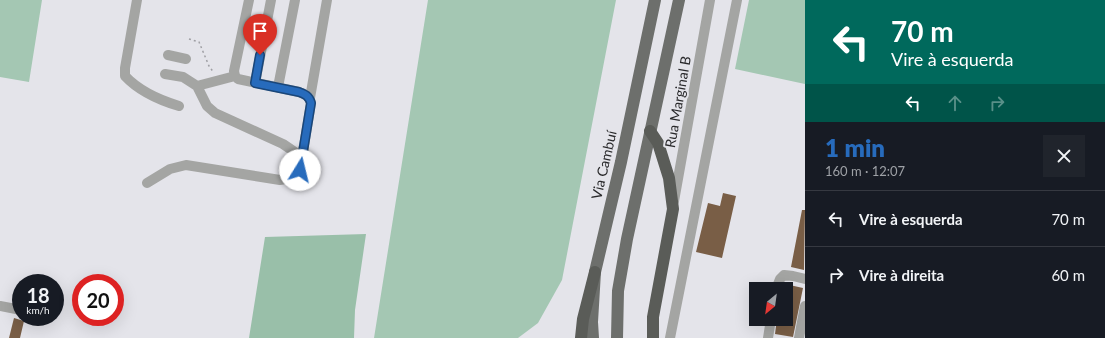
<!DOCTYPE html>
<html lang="pt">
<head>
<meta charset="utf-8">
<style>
	:root { --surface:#171b24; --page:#20242c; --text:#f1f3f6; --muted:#9ea1a6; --line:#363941; --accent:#276bbc }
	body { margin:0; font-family:Lato,sans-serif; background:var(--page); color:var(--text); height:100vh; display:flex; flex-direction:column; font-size:15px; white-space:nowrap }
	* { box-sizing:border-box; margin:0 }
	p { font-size:13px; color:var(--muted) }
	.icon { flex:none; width:22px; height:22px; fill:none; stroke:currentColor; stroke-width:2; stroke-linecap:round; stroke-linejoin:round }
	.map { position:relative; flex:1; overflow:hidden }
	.drawer { display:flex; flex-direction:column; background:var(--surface); width:300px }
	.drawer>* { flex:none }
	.banner { background:#00695c; color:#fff; overflow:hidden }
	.needle { width:26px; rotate:209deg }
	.fabs { position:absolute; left:749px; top:282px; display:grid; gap:8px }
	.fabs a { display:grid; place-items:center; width:44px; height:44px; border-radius:0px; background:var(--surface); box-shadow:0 4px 16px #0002; font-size:20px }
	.speed { position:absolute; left:12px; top:274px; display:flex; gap:8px; font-size:20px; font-weight:700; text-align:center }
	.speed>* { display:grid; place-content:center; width:52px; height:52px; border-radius:50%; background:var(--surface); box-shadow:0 4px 16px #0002; line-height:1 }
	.speed small { font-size:10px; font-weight:400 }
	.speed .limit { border:6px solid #d22; background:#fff; color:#111 }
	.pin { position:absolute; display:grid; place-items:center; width:34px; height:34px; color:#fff; margin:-41px -17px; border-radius:50% 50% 50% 0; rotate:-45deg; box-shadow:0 0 4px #0007 }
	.pin .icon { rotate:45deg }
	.me { position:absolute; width:44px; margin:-22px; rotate:9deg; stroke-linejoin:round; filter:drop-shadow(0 0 3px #0008) }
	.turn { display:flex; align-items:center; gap:14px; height:84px; padding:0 20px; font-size:18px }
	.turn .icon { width:52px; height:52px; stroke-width:2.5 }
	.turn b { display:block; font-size:28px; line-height:34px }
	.lanes { display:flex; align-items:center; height:38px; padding:0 20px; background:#0003; justify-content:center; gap:20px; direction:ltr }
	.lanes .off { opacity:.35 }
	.round { display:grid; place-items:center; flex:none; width:42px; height:42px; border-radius:0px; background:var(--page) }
	.head { display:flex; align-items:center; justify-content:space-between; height:68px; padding:0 20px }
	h1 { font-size:24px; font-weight:800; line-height:30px; color:var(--accent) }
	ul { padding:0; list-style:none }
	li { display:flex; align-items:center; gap:12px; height:56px; padding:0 20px; border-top:1px solid var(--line) }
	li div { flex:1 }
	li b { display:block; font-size:15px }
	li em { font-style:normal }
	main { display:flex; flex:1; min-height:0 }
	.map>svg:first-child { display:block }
	.green { fill:#a4c7b3 }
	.forest { fill:#99bfa9 }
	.building { fill:#795e46 }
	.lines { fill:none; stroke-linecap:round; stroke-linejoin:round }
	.path { stroke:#9f9fa4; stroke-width:1.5; stroke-dasharray:2 3; stroke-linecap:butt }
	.minor { stroke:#a4a5a3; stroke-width:10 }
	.major { stroke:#6d6f6c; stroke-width:12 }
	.highway { stroke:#5a5c58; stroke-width:12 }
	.route-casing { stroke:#19467a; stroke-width:10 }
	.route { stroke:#276bbc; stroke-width:7 }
	.labels { text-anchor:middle; stroke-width:4; stroke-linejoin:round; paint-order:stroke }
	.street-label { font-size:14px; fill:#29292b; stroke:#e4e4ea }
</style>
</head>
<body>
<main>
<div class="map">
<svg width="805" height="338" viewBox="0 0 805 338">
	<rect width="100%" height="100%" fill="#e4e4ea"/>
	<path class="green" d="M0,0H42L29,82L0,77Z
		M428,0H616L562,280L538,323L518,338H374Z
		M749,0H805V84L735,69Z"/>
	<path class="forest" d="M366,234L355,310L354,338H249L265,237Z"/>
	<path class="building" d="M723,193L736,196L722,258L696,252L708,203L720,206Z
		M802,210H805L804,270L791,267Z
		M785,284L803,288L793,337L775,334L777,319H786V289H783Z
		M14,318L24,321L20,338H9Z"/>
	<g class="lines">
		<path class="path" d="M189,39L199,42L209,66L214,73"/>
		<path class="minor" d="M137,0L125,68V76C139,91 159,100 179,106
			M168,55L186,59
			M165,74L183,77L197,86L235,76
			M255,83L271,0
			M197,86L207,106L215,113L283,144L302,157
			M278,87L295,0
			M310,98L327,0
			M147,183L170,169L186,165L280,180C289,179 294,177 300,170L311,103C309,96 305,94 299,92L238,79L235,76L234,71L249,0
			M674,201L710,0
			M776,289L780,279L784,275L793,276L805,279
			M0,306L21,310
			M670,338L737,0
			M768,338L771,319
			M799,338L805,306"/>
		<path class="major" d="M593,338L592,322L595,272L621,162L655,0
			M617,338L618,291L627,239L679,0"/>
		<path class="highway" d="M650,131L658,143L669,178L673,209L653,317V338
			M581,338L583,319L595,272"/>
	</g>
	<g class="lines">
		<defs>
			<path id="route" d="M260,55L255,83L299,92C305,94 309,96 311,103L300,170"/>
		</defs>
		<use href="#route" class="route-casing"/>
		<use href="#route" class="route"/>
	</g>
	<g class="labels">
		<g class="street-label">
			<text transform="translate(678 102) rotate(-80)" y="5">Rua Marginal B</text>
			<text transform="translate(604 165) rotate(-77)" y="5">Via Cambuí</text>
		</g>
	</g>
</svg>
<div class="fabs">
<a><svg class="needle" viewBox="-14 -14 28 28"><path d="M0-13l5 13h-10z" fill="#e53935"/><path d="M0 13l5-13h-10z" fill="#9ea1a6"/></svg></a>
</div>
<div class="speed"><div>18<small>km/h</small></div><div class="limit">20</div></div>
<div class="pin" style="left:260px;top:55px;background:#d93025"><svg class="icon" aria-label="arrive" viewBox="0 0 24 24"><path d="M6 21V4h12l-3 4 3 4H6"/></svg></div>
<svg class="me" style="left:300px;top:170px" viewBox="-20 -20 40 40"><circle r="19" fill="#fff"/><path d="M0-13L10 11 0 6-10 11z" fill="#276bbc"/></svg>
</div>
<section class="drawer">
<div class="banner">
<div class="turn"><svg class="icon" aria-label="left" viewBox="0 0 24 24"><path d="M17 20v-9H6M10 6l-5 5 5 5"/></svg><div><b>70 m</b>Vire à esquerda</div></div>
<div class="lanes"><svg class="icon" aria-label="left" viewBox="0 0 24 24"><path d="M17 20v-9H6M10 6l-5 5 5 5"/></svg><svg class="icon off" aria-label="ahead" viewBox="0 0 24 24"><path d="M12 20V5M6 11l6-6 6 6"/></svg><svg class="icon off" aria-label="right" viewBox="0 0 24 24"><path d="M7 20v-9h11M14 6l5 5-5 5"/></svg></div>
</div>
<div class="head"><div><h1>1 min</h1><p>160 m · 12:07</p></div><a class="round"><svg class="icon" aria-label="close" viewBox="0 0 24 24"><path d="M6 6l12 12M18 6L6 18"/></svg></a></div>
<ul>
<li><svg class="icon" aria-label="left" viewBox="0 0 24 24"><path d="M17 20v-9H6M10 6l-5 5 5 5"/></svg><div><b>Vire à esquerda</b></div><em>70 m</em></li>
<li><svg class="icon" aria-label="right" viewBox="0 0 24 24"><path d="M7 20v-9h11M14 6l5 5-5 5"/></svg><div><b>Vire à direita</b></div><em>60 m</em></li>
</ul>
</section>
</main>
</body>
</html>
